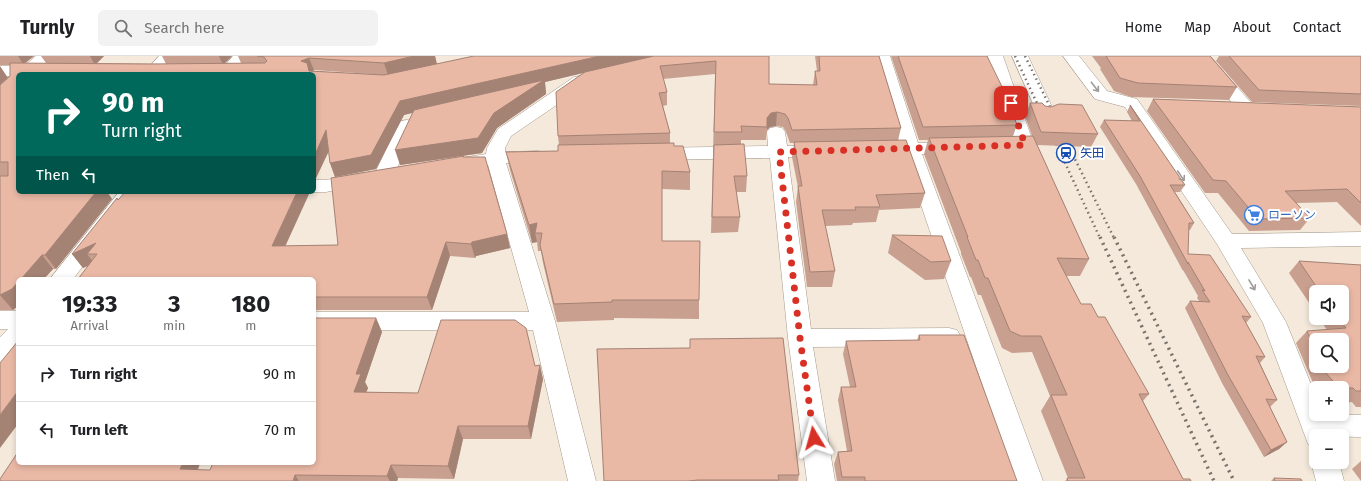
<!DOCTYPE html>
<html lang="en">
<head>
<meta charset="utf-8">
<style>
	:root { --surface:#fff; --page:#f2f2f2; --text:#202124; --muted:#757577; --line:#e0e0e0 }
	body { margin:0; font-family:"Fira Sans","Noto Sans JP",sans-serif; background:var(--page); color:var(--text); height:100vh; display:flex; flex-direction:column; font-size:15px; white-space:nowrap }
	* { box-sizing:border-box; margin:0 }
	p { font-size:13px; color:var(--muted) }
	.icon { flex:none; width:22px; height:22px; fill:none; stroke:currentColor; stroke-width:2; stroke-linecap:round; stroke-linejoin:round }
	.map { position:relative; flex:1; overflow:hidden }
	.drawer { position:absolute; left:16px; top:221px; width:300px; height:188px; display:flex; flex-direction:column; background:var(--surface); border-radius:6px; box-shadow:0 2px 6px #0003 }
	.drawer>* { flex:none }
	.top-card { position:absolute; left:16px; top:16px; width:300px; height:122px; border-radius:6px; box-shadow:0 2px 6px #0003; background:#00695c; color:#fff; overflow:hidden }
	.controls { position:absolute; left:1309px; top:229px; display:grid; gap:8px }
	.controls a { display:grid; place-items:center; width:40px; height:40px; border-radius:6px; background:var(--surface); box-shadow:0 2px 6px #0003; font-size:20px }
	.pin { position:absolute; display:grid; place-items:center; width:34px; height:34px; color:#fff; margin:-17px; border-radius:8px; box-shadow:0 2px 6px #0006 }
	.me { position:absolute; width:44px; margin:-22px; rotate:352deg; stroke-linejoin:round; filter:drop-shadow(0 0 3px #0008) }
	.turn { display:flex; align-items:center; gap:14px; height:84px; padding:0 20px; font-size:18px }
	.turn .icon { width:52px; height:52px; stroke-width:2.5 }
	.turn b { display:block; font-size:28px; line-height:34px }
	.then { display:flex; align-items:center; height:38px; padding:0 20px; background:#0003; gap:8px; font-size:15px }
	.eta { display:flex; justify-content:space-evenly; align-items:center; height:68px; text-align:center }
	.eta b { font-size:24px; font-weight:700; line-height:28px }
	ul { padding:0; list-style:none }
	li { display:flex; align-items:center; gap:12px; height:56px; padding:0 20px; border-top:1px solid var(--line) }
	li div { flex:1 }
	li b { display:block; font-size:15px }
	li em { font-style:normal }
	header { display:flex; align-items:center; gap:24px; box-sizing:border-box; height:56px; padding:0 20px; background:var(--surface); border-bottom:1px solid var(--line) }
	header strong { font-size:19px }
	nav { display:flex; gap:22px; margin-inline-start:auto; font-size:14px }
	.search { width:280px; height:36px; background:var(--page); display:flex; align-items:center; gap:10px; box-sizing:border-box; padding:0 14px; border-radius:6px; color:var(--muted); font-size:15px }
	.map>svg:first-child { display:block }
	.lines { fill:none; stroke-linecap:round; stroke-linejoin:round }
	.pedestrian-casing { stroke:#a4998c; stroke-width:1 }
	.minor-casing { stroke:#a4998c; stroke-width:1 }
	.tertiary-casing { stroke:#a4998c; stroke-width:1 }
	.pedestrian { fill:#fff; fill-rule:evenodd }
	.minor { fill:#fff; fill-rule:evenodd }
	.tertiary { fill:#fff; fill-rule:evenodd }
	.rail-far1 { stroke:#78726a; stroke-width:2.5; stroke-dasharray:1.5 3.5; stroke-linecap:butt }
	.rail { stroke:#78726a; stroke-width:3.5; stroke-dasharray:2 4.5; stroke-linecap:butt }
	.wall { fill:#c99f8f; fill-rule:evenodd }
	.shaded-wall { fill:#a48274 }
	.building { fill:#eab9a6; stroke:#a48274 }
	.oneway { stroke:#9e9c99 }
	.route { stroke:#d93025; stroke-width:7; stroke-dasharray:0 12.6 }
	.labels { text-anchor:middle; stroke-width:4; stroke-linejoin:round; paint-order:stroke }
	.transit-label { font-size:12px; fill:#164399; stroke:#fff; text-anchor:start }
	.shop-label { font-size:12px; fill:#366cbe; stroke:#fff; text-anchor:start }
</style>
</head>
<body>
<header>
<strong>Turnly</strong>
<div class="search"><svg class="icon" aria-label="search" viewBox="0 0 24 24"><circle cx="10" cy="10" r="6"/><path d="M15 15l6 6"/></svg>Search here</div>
<nav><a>Home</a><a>Map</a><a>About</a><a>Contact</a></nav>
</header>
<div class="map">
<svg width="1361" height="425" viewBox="0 0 1361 425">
	<rect width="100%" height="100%" fill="#f4e9db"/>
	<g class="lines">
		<defs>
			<path id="pedestrian" d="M1012,0H1028L1055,57L1052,61L1046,62L1040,61L1037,57Z"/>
			<path id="minor" d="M36,0H53L43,10L51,12L53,15L51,18H18V20H0V10H24Z
				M159,0H176L160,18H143Z
				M874,0H890L918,87L956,86L963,88L965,92L963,96L956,98H922L1043,425H1015L904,99L878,100L871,98L869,94L871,90L900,88Z
				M987,0H1003L1034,89L1032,93L1004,96L997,94L995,90L997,86L1014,84Z
				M1063,0H1079L1107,35L1137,43L1232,178L1361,176V190L1241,192L1286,266L1316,341V358H1323V359H1361V381L1316,380V391L1308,388L1263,267L1217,188L1125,51L1095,43Z
				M1193,0H1210L1252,48L1255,52L1252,56L1246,57L1240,56Z
				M580,20L586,21L588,25L586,29L511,80L505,92V96L538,95L545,97L547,101L545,105L538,107H506L555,265L596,425H568L533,274H314V256H529L488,109L457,114L450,112L448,108L450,104L486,98L487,92L498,73L574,21Z
				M407,64L413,65L416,69L394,119L391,123L384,125L377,123L374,119L398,69L401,65Z
				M776,71L782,72L785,76L787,90L824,89L831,91L833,95L831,99L824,101H788L811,273L949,272L957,274L961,281L957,288L949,290L813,291L835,425H807L788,282L770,102L654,104L647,102L645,98L647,94L654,92L768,90L767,76L770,72Z
				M362,117L369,119L372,123L369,127L326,136H313L314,124H326Z
				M0,255H18V273H0Z
				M1315,397L1316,406H1339L1344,425H1316L1311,406Z"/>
			<path id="tertiary" d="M233,0H250L235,18H218Z
				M119,136H140L73,223H50Z
				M18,268C18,287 21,301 0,308V281L10,271Z"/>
		</defs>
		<use href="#pedestrian" class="pedestrian-casing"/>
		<use href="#minor" class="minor-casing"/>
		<use href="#tertiary" class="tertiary-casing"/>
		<use href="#pedestrian" class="pedestrian"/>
		<use href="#minor" class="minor"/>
		<use href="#tertiary" class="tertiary"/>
		<path class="rail-far1" d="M1015,0L1042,58
			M1025,0L1054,59
			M1052,79L1100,182
			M1064,81L1114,182"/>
		<path class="rail" d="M1100,181L1214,425
			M1114,181L1234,425"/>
	</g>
	<path class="wall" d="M0,0H34L26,7H46L41,0H104L97,7L166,8L162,0H232L225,7H241L238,0H435L437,8L769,0V28L813,29L815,15H817L815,0H879L901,72L898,84L925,137L920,152L879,154L876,166L853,167L852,169L825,170L835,215L832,231H807L796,146L798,131L792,101L794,87H790L786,76L783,71L776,70L770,71L767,74L766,84H741V88L747,120L746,136H736L740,161L738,176L711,177L715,18L663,23L667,36V49L663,50L670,77V87L674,90L690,116V134L662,133V185L699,244V263L614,262V264L557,266L543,207L541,195H538L537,186L532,187L510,114L506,96L558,95L559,89L558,80L585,16L545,26L546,38L497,72L482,97L400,109L413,56L404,59L376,113L335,121L330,107L329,95L316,122L314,18H18V136H107L112,143L56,213H53L13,254H0V120H8H0V29L10,20V9H0ZM314,14L385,19L313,15Z
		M891,0H987L1017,69L1013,80H1032L1025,60L1030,47L1045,50L1098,78L1091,91L1037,89L1089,203L1080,220H1066L1081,248L1098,261L1149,338L1143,345L1183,423L1191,425H1065L1068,422L1041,355L1050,340L1032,296L1012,297L1002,292L981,239H978L971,221H970L961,198V196L924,98L928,84H919Z
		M1092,0H1210L1237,31L1229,44L1131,41L1114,35L1100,13L1101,12Z
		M1219,0H1361V50L1252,46L1216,5Z
		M1153,43L1361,51V170L1337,146L1296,147L1310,162L1300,174L1249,175L1218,137H1205L1147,55Z
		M1130,49L1185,129L1180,136H1175L1194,167L1190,174H1188V198L1251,261L1246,267L1265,301L1260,307L1277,344L1270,351L1287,386L1279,393L1264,401L1222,327L1185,252L1190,245L1200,246L1197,242L1198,240L1183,214V215L1136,128L1100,71L1104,64L1132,65L1127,56Z
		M464,101L507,178L510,192L476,200L475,202L450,200L432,254H314V223L87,210L83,212L72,198L118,144L285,190L338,189Z
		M892,179L951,205L944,223L925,224L888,197Z
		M1299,205L1361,209V351H1356L1352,346L1344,347L1342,345V332H1317L1313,327L1296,287L1307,275L1327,274L1319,262H1342V236H1316V257L1289,217ZM1316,284L1342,310H1316Z
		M376,262L382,276L365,326L368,332L366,336L418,337L535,310L543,323L531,383H463L454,423L398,422L397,425H0L200,407L198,414H210Z
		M919,279L1017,425H837L834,408L838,396L847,395L838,344L841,331H850L843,298L846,285L917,284Z
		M597,293L799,419L798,425H604Z
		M1361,405V425L1352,413Z
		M1274,422L1302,425H1271Z"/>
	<path class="shaded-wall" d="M18,0H34L23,8Z
		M90,0H104L95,9Z
		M219,0H232L223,9Z
		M414,0H435L437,9L388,19L384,7Z
		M600,0H656L545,26L546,38L497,72L482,97L400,109L395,94L494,57L539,27L404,59L376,113L335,121L330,107L400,45Z
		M309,2L314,14L311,16L312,18L301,5Z
		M0,10L8,22L0,29Z
		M777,56L776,70L770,71L767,74V62L771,57Z
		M326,74L332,88L316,122L314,123V101Z
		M96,136H107L112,143L56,213L45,199Z
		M297,136H310L279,204L272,190Z
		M537,167L535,177L537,186L532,187L529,169Z
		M507,178L510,192L476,200L475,202L471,188L472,186Z
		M446,186L450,200L432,254L427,241Z
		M96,187L87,198L94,207L83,212L72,198Z
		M42,199L53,213L44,223H21Z
		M18,226V250L13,254L0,239Z
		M376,262L382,276L365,326L368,332L361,350L354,336L356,318Z
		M540,309L543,323L531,383L528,370Z
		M18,335V368L0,392V359Z
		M458,370L463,383L454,423L448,410Z
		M1287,386L1279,393L1264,401L1271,394Z
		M183,407H200L193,425L180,413Z
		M391,409L398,422L397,425H390L387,420Z
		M295,419L299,425H293Z"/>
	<path class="building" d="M257,0H414L384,7L309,2L301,5L307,7L309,15L384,19L474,0H600L400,45L371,99L330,107L326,74L314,101V18H18V136H96L45,199H42L21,223H18V226L12,233L0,239V120H8V106H0V29L10,20V7L149,8L265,7L267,5L264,1Z
		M654,0H769V28L817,29L815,15H820L819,0H879L901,72L792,74L788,62L785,58L777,56L771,57L767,62V71L741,70L742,76H714L716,5L660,10L667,36L659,37L670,77L558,80L556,36L585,16Z
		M898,0H987L1009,45L1017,69L923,71Z
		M1106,0H1210L1237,31L1138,27L1120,22Z
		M1229,0H1361V38L1259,34Z
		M544,24L494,57L478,82L395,94L414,54Z
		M1153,43L1361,51V147L1347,133L1285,135L1310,162L1258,163L1226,125L1213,124Z
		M1030,47H1042L1045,50L1051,51L1059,48L1082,49L1098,78L1041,76Z
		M1130,49L1185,129H1170L1194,167H1189L1188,198L1210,199L1251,261L1242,260L1265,301L1256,300L1277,344L1266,343L1287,386L1271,394L1228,319L1190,245L1210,246L1202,234L1205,235L1188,206V208L1140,120L1104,64L1140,65Z
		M1033,80L1089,203L1057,202L1081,248H1091L1098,261H1105L1149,338H1139L1183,423H1190L1191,425H1068L1067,422H1085L1051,339H1067L1041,280H1021L1010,275L988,222H985L978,204H976L967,181H968L929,82Z
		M906,84L925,137L876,139L880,151H855L856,154H822L835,215L810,216L798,130H802L794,86Z
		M674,87V90H683L690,116L662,115V185H700L699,244H612V246L554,248L540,189L542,177H535L537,167L529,169L506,96L558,95V89Z
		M744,88L747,120H734L740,161H712L714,89Z
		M464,100L463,101H485L507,178L472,186L471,188L446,186L427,241H314V223H78L97,198H87L96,187L72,198L117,142L118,144L125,136H297L272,190L338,189L331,122Z
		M892,179L942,180L951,205L931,206Z
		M1299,205L1361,209V335H1356L1353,332H1339L1325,316L1323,310H1342V284H1316V295L1307,275L1346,272L1338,262H1342V236H1320Z
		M314,262H376L356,318H361L354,336L418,337L441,264H515L526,272L535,310L540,309L528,370H458L448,410L391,409L387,420L295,419L293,425H0V423L18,396V407H183L180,413L210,414L213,407H314Z
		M919,279H964L1017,425H865V421H842L838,396L852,395L841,331H856L846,285L920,284Z
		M783,282L799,419H778L779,424H698L688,425H604L597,293L690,292V283Z
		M18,285V335L0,359V307Z
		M1274,422L1301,423L1302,425H1275Z"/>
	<defs><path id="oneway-shaft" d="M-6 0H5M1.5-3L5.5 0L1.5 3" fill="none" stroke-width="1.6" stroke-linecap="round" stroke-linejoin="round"/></defs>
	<g class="oneway">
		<use href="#oneway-shaft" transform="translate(1095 31) rotate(52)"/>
		<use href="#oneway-shaft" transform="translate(1181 120) rotate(56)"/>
		<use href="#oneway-shaft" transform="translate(1252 229) rotate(59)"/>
	</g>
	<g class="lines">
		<path class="route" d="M814,382L800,282L779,96L1025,89L1011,47"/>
	</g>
	<defs>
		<symbol id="station-ring" viewBox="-11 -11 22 22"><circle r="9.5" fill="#fff" stroke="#1a4fb4" stroke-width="1.5"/><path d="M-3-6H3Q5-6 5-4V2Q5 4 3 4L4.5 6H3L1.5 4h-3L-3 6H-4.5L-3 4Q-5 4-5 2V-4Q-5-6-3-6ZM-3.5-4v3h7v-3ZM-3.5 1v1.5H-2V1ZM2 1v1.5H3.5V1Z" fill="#1a4fb4"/></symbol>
		<symbol id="supermarket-ring" viewBox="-11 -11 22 22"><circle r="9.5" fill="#fff" stroke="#3f7fe0" stroke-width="1.5"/><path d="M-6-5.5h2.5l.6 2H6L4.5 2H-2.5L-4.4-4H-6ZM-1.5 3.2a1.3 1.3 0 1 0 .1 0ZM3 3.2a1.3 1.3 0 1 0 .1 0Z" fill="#3f7fe0"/></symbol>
	</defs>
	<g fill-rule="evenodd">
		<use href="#station-ring" x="1055" y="86" width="22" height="22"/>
		<use href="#supermarket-ring" x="1243" y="148" width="22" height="22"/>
	</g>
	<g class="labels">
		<g class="transit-label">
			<text x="1080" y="101">矢田</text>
		</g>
		<g class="shop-label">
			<text x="1268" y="163">ローソン</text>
		</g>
	</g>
</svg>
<div class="controls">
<a><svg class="icon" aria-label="sound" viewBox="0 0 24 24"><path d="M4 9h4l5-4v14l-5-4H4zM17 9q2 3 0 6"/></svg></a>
<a><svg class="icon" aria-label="search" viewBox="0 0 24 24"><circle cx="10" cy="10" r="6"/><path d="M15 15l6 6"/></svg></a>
<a>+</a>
<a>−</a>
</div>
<div class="pin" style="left:1011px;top:47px;background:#d93025"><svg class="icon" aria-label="arrive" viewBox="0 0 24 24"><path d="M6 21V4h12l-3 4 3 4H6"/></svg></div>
<svg class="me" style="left:814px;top:382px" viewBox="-20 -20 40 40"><path d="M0-17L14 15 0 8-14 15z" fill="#d93025" stroke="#fff" stroke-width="4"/></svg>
<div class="top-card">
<div class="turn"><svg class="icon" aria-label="right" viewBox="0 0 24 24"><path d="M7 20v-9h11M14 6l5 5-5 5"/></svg><div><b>90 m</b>Turn right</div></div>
<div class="then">Then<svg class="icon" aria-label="left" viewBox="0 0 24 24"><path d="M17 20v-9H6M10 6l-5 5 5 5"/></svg></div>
</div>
<section class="drawer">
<div class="eta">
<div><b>19:33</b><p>Arrival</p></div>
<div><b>3</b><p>min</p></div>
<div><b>180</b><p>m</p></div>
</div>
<ul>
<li><svg class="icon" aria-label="right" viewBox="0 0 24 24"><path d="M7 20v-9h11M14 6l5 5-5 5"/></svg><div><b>Turn right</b></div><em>90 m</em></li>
<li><svg class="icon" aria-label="left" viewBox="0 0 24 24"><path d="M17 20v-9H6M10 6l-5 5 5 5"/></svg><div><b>Turn left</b></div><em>70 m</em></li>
</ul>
</section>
</div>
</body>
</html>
